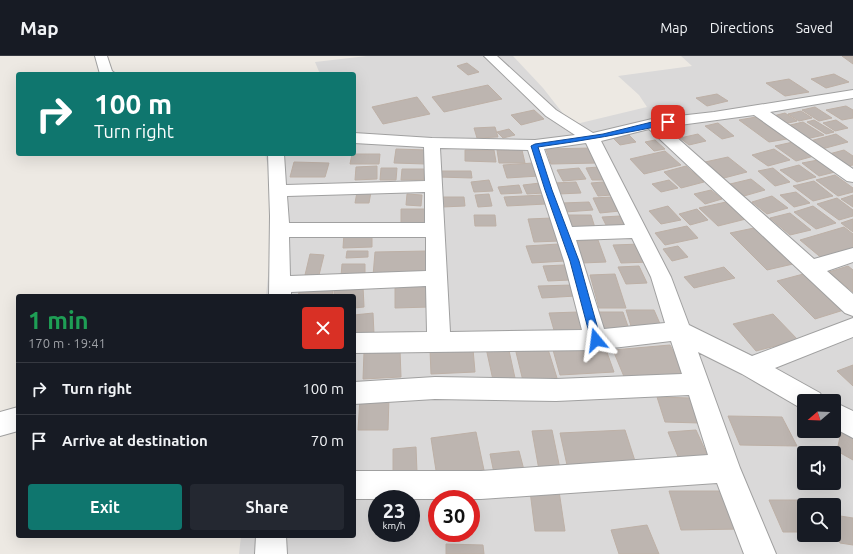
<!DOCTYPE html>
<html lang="en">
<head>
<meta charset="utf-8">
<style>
	:root { --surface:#171b24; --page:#242831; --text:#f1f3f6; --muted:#9ea1a6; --line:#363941; --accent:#0f766e }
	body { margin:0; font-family:Ubuntu,sans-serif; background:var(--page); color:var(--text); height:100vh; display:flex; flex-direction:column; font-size:15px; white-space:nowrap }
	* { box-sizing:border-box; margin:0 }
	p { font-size:13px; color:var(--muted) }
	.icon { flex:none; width:22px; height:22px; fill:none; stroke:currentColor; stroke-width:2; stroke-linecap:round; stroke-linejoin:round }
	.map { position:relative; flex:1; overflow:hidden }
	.sheet { position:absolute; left:16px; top:238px; width:340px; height:244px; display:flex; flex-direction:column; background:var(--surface); border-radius:4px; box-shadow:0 4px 16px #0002 }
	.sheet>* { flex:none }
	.top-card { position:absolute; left:16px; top:16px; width:340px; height:84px; border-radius:4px; box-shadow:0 4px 16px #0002; background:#0f766e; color:#fff; overflow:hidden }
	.needle { width:26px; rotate:251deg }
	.fabs { position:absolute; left:797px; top:338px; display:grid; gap:8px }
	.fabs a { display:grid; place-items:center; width:44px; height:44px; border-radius:4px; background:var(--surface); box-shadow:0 4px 16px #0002; font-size:20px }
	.speed { position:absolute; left:368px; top:434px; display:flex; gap:8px; font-size:20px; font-weight:700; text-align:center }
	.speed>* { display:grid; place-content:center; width:52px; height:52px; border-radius:50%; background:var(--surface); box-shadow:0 4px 16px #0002; line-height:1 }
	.speed small { font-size:10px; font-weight:400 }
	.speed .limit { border:6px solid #d22; background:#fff; color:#111 }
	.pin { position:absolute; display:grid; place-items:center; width:34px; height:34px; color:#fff; margin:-17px; border-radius:8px; box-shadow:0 2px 6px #0006 }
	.me { position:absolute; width:44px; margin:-22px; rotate:344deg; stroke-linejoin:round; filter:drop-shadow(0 0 3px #0008) }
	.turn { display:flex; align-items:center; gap:14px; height:84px; padding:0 12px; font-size:18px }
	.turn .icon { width:52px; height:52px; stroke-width:2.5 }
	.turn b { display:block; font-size:28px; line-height:34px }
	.round { display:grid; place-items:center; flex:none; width:42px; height:42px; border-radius:4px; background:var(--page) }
	.headline { display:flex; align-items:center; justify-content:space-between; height:68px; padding:0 12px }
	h1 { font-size:24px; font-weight:700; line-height:30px; color:#1e9e55 }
	.primary-button { display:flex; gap:8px; margin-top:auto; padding:8px 12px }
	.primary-button a { flex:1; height:46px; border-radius:4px; background:var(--accent); color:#fff; font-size:16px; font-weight:700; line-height:46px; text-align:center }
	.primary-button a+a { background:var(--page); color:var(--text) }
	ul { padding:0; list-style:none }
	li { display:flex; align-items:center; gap:12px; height:52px; padding:0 12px; border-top:1px solid var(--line) }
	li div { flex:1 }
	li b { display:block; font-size:15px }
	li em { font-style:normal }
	header { display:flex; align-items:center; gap:24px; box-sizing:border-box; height:56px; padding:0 20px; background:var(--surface); border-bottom:1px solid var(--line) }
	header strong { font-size:19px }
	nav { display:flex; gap:22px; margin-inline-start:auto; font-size:14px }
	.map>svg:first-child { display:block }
	.residential { fill:#dad9d9; fill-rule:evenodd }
	.building { fill:#bdb5b0; stroke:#bdb0a6 }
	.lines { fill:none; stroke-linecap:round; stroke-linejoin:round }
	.minor-casing { stroke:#a0a0a0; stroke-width:2 }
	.minor { fill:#fff; fill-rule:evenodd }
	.route { fill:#1a73e8; stroke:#114b97 }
</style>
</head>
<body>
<header>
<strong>Map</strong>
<nav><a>Map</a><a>Directions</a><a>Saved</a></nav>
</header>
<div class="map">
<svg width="853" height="498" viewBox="0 0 853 498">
	<rect width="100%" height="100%" fill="#ede9e3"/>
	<path class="residential" d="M367,0H513L543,32L572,69L647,51L639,39L618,20L692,10L681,0H853V498H239L241,480H354V240H266L274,161V136L265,98H354V18H320L315,6ZM804,345H834V375H804ZM804,397H834V427H804ZM377,443H411V477H377ZM437,443H471V477H437ZM804,449H834V479H804Z"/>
	<path class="building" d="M842,0H853V8Z
		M467,7L479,16L468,19L457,10Z
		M834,18L849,26L826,32L811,23Z
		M789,23L809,36L785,40L766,27Z
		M488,29L502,43L444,56L432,41Z
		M717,38L728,45L707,50L696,42Z
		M417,41L430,58L383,68L372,51Z
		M846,50L853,54V62L842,64L826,54Z
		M815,51L832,62L819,65L802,54Z
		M534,54L544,63L521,69L511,59Z
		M801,55L812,62L799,65L788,58Z
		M785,57L797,65L784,68L773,60Z
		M756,61L787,83L769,86L739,64Z
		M814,64L834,76L826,78L807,66Z
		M836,64L848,72L835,75L823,67Z
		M803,66L824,79L806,83L786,70Z
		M718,67L734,80L722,83L705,70Z
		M495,71L498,81L477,82L474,72Z
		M509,73L515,79L503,82L497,76Z
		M698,78L706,85L689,89L680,82Z
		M836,78L848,86L822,93L810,85Z
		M629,79L636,86L620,89L613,82Z
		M655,84L665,93L654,95L645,86Z
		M793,86L814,100L796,105L775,90Z
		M591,92L598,107L551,108L546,93Z
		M396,93L427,94L426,108L394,107Z
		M774,93L790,104L768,110L752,99Z
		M465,94H494L496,106L465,105Z
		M497,94H522L525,107H499Z
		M844,94L853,100V109L848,110L829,98Z
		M665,95L681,109L644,118L630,103Z
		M352,98H380L379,108H350Z
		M728,101L747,116L724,122L705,106Z
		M818,104L835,116L819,120L802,107Z
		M294,106L329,107L325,121H290Z
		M533,107L539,120L507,122L503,109Z
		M799,109L816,121L797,126L780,114Z
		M377,110V123L355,124L356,111Z
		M686,110L704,126L681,132L664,116Z
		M598,111L605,124H592L586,112Z
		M381,112H397L396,124H380Z
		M579,112L586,123L563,125L557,114Z
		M773,112L790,126L775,130L758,115Z
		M402,113H424V124H401Z
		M438,115H471L472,122L438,121Z
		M835,119L853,132V136L838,140L816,124Z
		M751,123L765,134L744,140L730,128Z
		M489,124L493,135L474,136L471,126Z
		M669,124L678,132L661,136L652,128Z
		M814,125L833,140L813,145L793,130Z
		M576,126L581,137L558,138L554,127Z
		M603,126L612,139L598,140L591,127Z
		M540,127L544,137L527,138L523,129Z
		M519,129L522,137L501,138L498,131Z
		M711,134L722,143L705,148L694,138Z
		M357,136H371L369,147H355Z
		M796,136L810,147L794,151L780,139Z
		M407,138L422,139L421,150L406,149Z
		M489,138L492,150L478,151L475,139Z
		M543,139L546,148L507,150L504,141Z
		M853,139V151L841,143Z
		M772,140L788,152L767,158L752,146Z
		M442,141H464L465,150L442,151Z
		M612,141L620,155L600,157L593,142Z
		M837,142L853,154V160L839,164L817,148Z
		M589,146L593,154L565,156L562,147Z
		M726,146L746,163L718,170L699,152Z
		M668,150L681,164L661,168L649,155Z
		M813,150L836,167L816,173L794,156Z
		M401,153H426V167H401Z
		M697,153L708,164L690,169L679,158Z
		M790,157L811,174L790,179L770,162Z
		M474,159H495L496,170H475Z
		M566,159H591L596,175H571Z
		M620,160L626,172L608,173L602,161Z
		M552,162L560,185L534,186L528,163Z
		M853,163V176L841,167Z
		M687,170L698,182L665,189L655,177Z
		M844,171L853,178V195L824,204L800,184Z
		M754,172L793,208L767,214L730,177Z
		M372,175V191L343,192L344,177Z
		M598,184L606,206L582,207L575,185Z
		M559,188L565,205L532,207L526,190Z
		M641,188L650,206L621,207L613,189Z
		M678,190L688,201L672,205L663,193Z
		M347,195H368V201L346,202Z
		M427,195V220H373L375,196Z
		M310,198L324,199L319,219H305Z
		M342,208H365V220H341Z
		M564,209L570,224L548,225L543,210Z
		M639,210L647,227L626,228L618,211Z
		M848,210L853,214V236L829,216Z
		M724,211L735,222L694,232L684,221Z
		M807,217L847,253L815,263L777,225Z
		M615,218L626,252H599L590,219Z
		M428,227L430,251L395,252V228Z
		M572,229L576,240L542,242L538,230Z
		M363,230L364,251L354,252V240H334V232Z
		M300,233H333L332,240H298Z
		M626,254H654L661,270H631Z
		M578,256L586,280L556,281L549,257Z
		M598,256H623L631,279H605Z
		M373,257L374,278L354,280V259Z
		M773,258L798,284L756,295L733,268Z
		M670,289L685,318L625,323L613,294Z
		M508,290L515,322L493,324L486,292Z
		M547,290L557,322L523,325L515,292Z
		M605,291L614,316L560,319L553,294Z
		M473,293L475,316L431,318L430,294Z
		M400,294L401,321L363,323L364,296Z
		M853,309V330L837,315Z
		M360,341H389L388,374H358Z
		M657,341L691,342L700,367L665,366Z
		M728,360L782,361L797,390L740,389Z
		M552,374L560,413L539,414L532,375Z
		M625,374L635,405L567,409L560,377Z
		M696,374L711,407L681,408L668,376Z
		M476,376L484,414L437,421L431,382Z
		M841,376L853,382V404L837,395Z
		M416,391L417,416L393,418V393Z
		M519,395L524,414L494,417L490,398Z
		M530,435H559L565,475H535Z
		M669,435H727L742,473L681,474Z
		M769,444H809L811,449H804V476H783Z
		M834,459L853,462V489L840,487L834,473Z
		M647,469L659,498H619L611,474Z
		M446,488L483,489L484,498H446Z"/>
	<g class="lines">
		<defs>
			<path id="minor" d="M95,0H107L112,15L116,18H100Z
				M484,0H497L556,54L593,77L652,63L714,56L853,34V42L770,56L853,113V126L847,125L754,59L665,71L814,203L853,192V206L827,215L853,238V260L845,257L649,73L601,85L671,221L689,269L752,300L853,262V281L775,312L820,337L824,345H804V354L742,318L698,296L740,412L776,498H744L717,427L481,443H354V415H481L708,399L689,339L556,345L435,343L354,348V326L435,321L556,323L682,318L671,285L596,294L354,297V277L427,276L426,230L291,236V240H269L270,160L268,98H284L286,129L425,125L424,91L354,87V77L432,82L535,84L575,79L546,60ZM586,87L625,169L572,171L544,93ZM440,92L528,94L564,205L582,274L450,276ZM425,136V167H289L287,140ZM289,181H426V215L290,220ZM632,182L651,221L665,267L604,273L576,184Z
				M834,346L853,355V382L834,372Z
				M18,351V375L0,380V356Z
				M256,480H286L287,498H255Z"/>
		</defs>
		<use href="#minor" class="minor-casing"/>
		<use href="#minor" class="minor"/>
	</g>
	<path class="route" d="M668,65H670V68C626,77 583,85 538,91L552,134L579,205L601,284L600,287H593L591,284L570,205L545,134L531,90L535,88L603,78L652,66Z"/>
</svg>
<div class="fabs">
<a><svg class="needle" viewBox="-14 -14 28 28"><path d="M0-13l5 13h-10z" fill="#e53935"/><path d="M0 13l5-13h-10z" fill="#9ea1a6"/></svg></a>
<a><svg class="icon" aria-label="sound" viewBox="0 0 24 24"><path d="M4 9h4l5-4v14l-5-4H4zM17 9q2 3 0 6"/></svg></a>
<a><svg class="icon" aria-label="search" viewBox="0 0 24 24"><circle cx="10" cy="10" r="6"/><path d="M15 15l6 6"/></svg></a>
</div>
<div class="speed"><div>23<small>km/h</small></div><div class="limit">30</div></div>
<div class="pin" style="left:668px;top:66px;background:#d93025"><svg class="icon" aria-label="arrive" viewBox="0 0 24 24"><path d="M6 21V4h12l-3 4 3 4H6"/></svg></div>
<svg class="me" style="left:596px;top:284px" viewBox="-20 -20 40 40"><path d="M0-17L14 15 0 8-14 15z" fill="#1a73e8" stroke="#fff" stroke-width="4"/></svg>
<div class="top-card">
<div class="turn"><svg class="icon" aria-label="right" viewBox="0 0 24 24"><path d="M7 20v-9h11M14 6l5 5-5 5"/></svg><div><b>100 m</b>Turn right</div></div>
</div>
<section class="sheet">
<div class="headline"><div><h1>1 min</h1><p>170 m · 19:41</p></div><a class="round" style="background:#d93025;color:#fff"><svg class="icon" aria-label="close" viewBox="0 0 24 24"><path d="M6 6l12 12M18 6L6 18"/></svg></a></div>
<ul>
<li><svg class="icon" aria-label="right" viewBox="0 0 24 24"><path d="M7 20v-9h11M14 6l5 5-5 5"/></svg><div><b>Turn right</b></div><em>100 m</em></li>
<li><svg class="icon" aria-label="arrive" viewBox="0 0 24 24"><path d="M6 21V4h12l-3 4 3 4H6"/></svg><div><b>Arrive at destination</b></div><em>70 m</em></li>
</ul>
<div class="primary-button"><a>Exit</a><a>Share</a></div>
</section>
</div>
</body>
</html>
